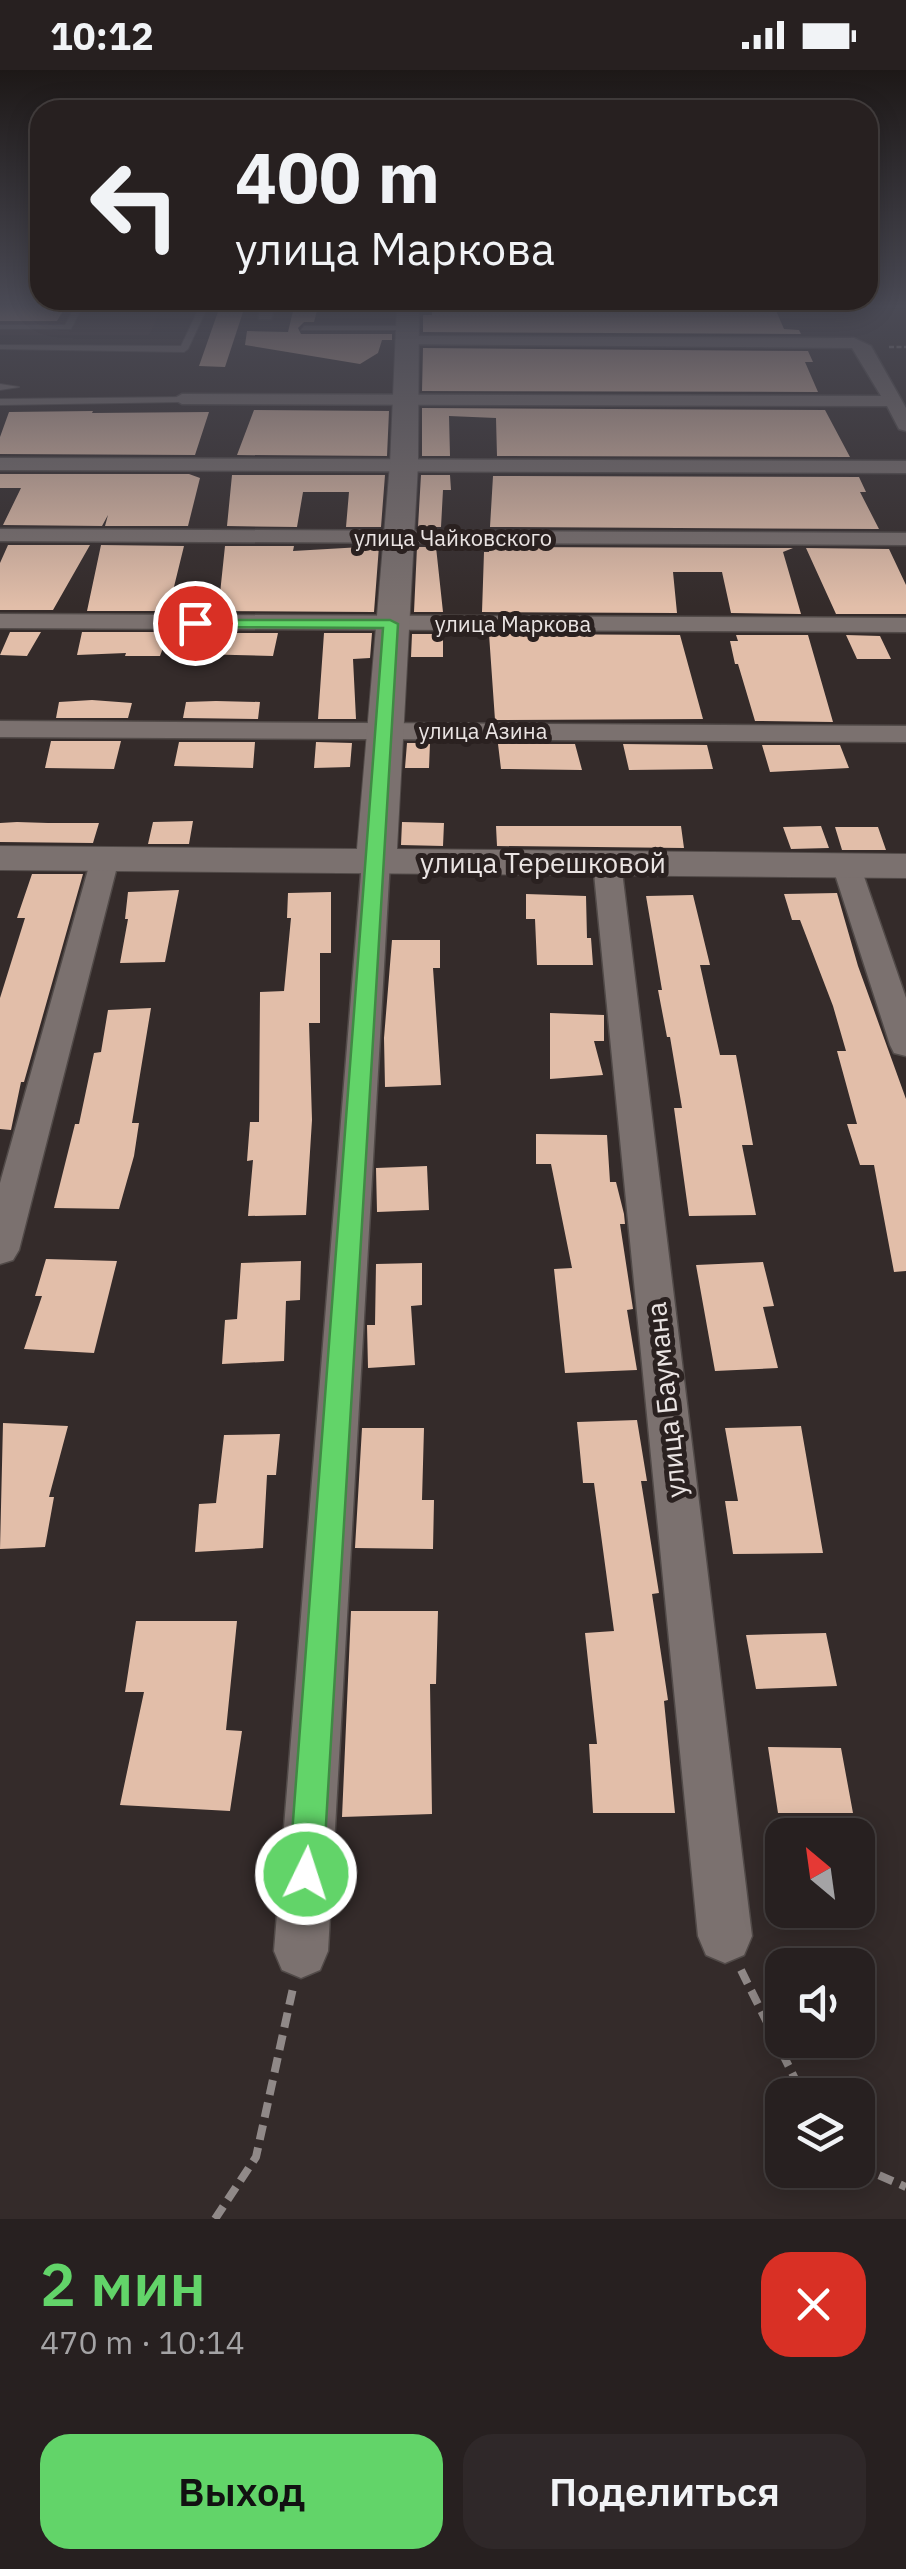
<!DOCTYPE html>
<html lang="ru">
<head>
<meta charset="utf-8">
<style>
	:root { --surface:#272020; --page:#2f2829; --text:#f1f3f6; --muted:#a4a3a5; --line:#433e3e; --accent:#62d469 }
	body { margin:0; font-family:"IBM Plex Sans",sans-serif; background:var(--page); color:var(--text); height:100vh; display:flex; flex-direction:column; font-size:38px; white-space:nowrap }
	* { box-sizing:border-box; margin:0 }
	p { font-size:32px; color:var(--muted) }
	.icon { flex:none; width:55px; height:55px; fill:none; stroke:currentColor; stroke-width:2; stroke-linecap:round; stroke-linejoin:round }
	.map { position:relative; height:2149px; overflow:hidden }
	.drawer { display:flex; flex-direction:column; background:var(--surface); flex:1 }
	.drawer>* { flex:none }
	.banner { position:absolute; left:30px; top:30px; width:848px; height:210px; border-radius:30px; box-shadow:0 5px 25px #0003,0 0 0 2px var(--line); background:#272020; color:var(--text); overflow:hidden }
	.needle { width:65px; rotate:331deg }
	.tools { position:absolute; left:765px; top:1748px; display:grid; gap:20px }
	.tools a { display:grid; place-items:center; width:110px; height:110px; border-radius:20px; background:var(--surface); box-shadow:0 5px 25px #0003,0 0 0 2px var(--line); font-size:50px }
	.pin { position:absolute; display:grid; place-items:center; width:85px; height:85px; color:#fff; margin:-42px; border:5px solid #fff; border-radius:50%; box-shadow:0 2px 10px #0007 }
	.me { position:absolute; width:110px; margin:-55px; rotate:4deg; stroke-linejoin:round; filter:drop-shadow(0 0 8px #0008) }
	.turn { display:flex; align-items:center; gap:35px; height:210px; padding:0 40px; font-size:45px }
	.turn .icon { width:130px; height:130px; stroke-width:2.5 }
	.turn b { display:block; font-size:70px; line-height:85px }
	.round { display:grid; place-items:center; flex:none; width:105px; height:105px; border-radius:30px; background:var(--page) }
	.overview { display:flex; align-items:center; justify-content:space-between; height:170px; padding:0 40px }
	h1 { font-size:60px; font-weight:600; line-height:75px; color:var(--accent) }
	.button { display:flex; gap:20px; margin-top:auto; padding:20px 40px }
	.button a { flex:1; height:115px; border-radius:30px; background:var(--accent); color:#111; font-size:40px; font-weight:600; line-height:115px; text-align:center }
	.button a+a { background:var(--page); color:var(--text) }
	.status { display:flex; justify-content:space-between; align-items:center; height:70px; padding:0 50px; background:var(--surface); direction:ltr }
	.status svg { height:28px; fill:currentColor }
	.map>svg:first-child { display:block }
	.built { fill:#423230 }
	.building { fill:#e2bea9 }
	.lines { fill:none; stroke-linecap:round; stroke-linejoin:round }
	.lane-casing { stroke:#514a48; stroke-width:2 }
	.street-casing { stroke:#514a48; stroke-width:3 }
	.secondary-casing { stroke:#514a48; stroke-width:2 }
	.path-far1 { stroke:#908988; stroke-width:2.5; stroke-dasharray:5 2.5; stroke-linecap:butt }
	.path { stroke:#908988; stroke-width:8; stroke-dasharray:15 8; stroke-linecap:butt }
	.lane { fill:#7b716f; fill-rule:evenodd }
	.street { fill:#7b716f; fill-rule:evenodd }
	.secondary { fill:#7b716f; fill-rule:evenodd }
	.route { fill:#62d469; stroke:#408a44; stroke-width:2.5 }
	.labels { text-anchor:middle; stroke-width:10; stroke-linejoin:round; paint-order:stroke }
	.far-street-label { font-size:22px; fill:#eae4e3; stroke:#2a2120 }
	.street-label { font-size:28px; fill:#eae4e3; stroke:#2a2120 }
</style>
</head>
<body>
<div class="status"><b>10:12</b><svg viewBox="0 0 49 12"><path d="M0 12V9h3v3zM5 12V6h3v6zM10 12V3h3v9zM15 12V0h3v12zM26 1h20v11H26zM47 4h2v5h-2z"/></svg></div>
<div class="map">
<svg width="906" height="2149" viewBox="0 0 906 2149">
	<rect width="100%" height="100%" fill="#342b2a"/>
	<path class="built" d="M0,236H162L149,265H0Z"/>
	<path class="building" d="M0,236H66L57,251H0Z
		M220,236H245L225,297L199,296Z
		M432,236H774L784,259L799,260L801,264L423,262V245H432Z
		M293,241H317L314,252H304L298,258L301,264H392V270H382L378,283L360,294L245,275L247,261L288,262Z
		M423,278L808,281L813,292H805L818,322L422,321Z
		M422,338L825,340L850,387L497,386L496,348L449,346L450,386H422Z
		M254,340L389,341L387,386L237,385Z
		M93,341L92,343L209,342L195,385L0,384V367L9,342Z
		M0,404H189L200,408L188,456H105L108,445L102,456L3,455L21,418H0Z
		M232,405H385L381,457H346L349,422H303L297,457L227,456Z
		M421,405H450L451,420H443L441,457H418Z
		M493,406L859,407L866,422H860L879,459L490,457Z
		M8,475H90L53,540H0V493Z
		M101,475L184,476L170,533H180L177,541H87Z
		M225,476H294L293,481L379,476L374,542L204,541L205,533H219Z
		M417,477H436L443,542H414Z
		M490,477L793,478L783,482L801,544L731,543L722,502H673L677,543L482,542L484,482H489Z
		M806,478L889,479L906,515V544H836Z
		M10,562H41L27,586L0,585Z
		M82,562H169L160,586H125L126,583L77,585Z
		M200,563H278L273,586L195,584Z
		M324,563H372L370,588L353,589L356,649H318Z
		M412,564H443V587H411Z
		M489,564L680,565L703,649L495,650Z
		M736,565H808L833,652L755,651L738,594H735L730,571H738Z
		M846,565L880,566L891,589H857Z
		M92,630L132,633L128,648H56L59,632Z
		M216,631L260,632L258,649L183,648L186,632Z
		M51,671H121L114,699L45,698Z
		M179,672H255L253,698L174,696Z
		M316,672L352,673L350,697L314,698Z
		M407,673H430L429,698H405Z
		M498,674H575L582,700L501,699Z
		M623,674L707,675L713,699L629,700Z
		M762,675H840L849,698L770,702Z
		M193,751L189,774H148L153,752Z
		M17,752L48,753H99L93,773L0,772V753Z
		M402,752L444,753L443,776L401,775Z
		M496,756H681L684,778L497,776Z
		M821,756L829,778L791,779L783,757Z
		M835,757H878L886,780H842Z
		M32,804H83L24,1012H21L11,1060L0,1059V928L25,848H17Z
		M179,820L165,892L120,893L128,849H125L128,822Z
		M331,822V883H320V953H309L312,1050L306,1145L248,1146L253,1090L247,1091L250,1052H259L260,922L284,921L291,848H287L288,823Z
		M837,823L858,896L906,1029V1201L894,1202L874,1095H860L847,1054H857L837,981H846L833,936L800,850H792L784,824Z
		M526,824L586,826L587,868H591L593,895H537L535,849H526Z
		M693,825L710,895H700L720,985H736L746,1037L753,1075H742L756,1145L689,1146L674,1038H682L670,967H667L658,920H662L646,826Z
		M392,870H440V898H433L441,1015L385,1017L384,968Z
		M151,938L132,1053H139L134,1086L119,1139L54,1138L75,1054H79L94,983L101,982L108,940Z
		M550,943L604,945V971H594L603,1005L550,1009Z
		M536,1064L607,1065L610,1112H616L624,1144L625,1154H620L633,1239L627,1240L637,1300L565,1303L554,1199L572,1198L551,1094H536Z
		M427,1096L429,1140L377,1142L376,1098Z
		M46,1189L117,1191L94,1283L24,1279L42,1226H35Z
		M301,1191L300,1230L286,1231L284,1291L222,1294L225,1250L237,1249L241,1193Z
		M763,1192L774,1236L763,1237L778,1298L715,1301L696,1195Z
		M422,1193V1235L411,1236L415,1295L368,1298L367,1255H375L376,1194Z
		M637,1350L647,1411H641L659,1523L652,1524L668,1630L664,1631L675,1743H593L589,1674H597L585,1563L614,1561L594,1413H583L577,1352Z
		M3,1353L68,1356L49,1427H54L45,1477L0,1479Z
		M801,1356L823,1483L733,1484L725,1431H738L725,1358Z
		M362,1358H424L422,1430H434L433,1479L355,1478Z
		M280,1364L276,1405H267L263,1478L195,1482L199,1434L216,1433L224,1365Z
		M351,1541H438L436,1614H430L432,1744L342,1747Z
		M136,1551H237L226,1660L242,1661L230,1741L120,1735L144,1622H125Z
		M826,1563L837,1616L756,1619L746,1565Z
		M768,1677L841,1678L853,1743H778Z"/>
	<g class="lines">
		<defs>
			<path id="lane" d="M75,236H83L71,259H0V255H65Z
				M200,236H208L188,279L184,282L0,279V275L181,276Z
				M304,256H406L410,258L406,260H301Z
				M0,314L19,317L0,320Z
				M185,327L182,332L0,335V329Z"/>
			<path id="street" d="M259,236H275L271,249H259Z
				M406,266L854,268L871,276L906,338V361L899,359L887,336L182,334L173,329L182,324L881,326L852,278L400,274V268Z
				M0,388L906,391V403L0,400Z
				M0,459L906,463V475L0,471Z
				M0,544L906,548V562L0,558Z
				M0,651L906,656V672L0,667Z
				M105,780L115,783L119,789L19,1180L13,1190L0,1194V1113L91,789L95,783Z
				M376,782L386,785L390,791L328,1881L320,1900L301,1908L282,1900L274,1881L362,791L366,785Z
				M607,784L617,787L621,793L752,1866L744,1885L725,1893L706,1885L698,1866L593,793L597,787Z
				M846,786L856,789L860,795L906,928V986L894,983L890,975L832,795L836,789Z"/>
			<path id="secondary" d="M397,236H419L418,394L397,779L906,784V808L0,800V776L357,779L390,394Z"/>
		</defs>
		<use href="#lane" class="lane-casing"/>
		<use href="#street" class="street-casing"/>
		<use href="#secondary" class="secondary-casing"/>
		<path class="path-far1" d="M889,277H906"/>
		<path class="path" d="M741,1900L803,2025
			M858,2096L906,2117
			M215,2149L256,2087L293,1918"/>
		<use href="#lane" class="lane"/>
		<use href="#street" class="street"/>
		<use href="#secondary" class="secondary"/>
	</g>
	<linearGradient id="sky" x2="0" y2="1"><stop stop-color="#1d1817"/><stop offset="0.44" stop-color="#4a4a55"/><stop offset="1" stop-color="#4a4a55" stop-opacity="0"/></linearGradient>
	<rect width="906" height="537" fill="url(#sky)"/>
	<path class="route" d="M190,550H390L398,554L323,1804L318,1815L306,1820L294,1815L289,1804L383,558L195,557L188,553Z"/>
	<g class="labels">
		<g class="far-street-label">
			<text x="453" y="476">улица Чайковского</text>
			<text x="513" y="562">улица Маркова</text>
			<text x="483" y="669">улица Азина</text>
		</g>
		<g class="street-label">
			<text x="543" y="803">улица Терешковой</text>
			<text transform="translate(666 1330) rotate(-96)" y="10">улица Баумана</text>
		</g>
	</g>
</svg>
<div class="tools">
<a><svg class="needle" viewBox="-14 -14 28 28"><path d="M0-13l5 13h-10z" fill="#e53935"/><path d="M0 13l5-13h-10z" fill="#a4a3a5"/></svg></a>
<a><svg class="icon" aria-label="sound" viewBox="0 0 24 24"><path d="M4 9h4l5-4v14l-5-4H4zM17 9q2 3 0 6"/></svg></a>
<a><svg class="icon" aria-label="layers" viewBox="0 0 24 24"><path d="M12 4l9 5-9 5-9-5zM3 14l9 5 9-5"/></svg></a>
</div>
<div class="pin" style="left:195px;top:553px;background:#d93025"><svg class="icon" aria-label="arrive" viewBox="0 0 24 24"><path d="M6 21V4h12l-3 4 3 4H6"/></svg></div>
<svg class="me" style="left:306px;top:1804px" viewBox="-20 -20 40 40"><circle r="17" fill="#62d469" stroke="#fff" stroke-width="3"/><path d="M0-11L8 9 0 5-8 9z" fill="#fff"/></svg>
<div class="banner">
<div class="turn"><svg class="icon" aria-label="left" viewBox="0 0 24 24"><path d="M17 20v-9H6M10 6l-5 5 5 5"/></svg><div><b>400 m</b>улица Маркова</div></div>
</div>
</div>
<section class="drawer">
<div class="overview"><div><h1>2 мин</h1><p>470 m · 10:14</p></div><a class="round" style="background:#d93025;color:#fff"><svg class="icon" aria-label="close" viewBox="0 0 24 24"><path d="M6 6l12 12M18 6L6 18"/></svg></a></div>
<div class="button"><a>Выход</a><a>Поделиться</a></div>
</section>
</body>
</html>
